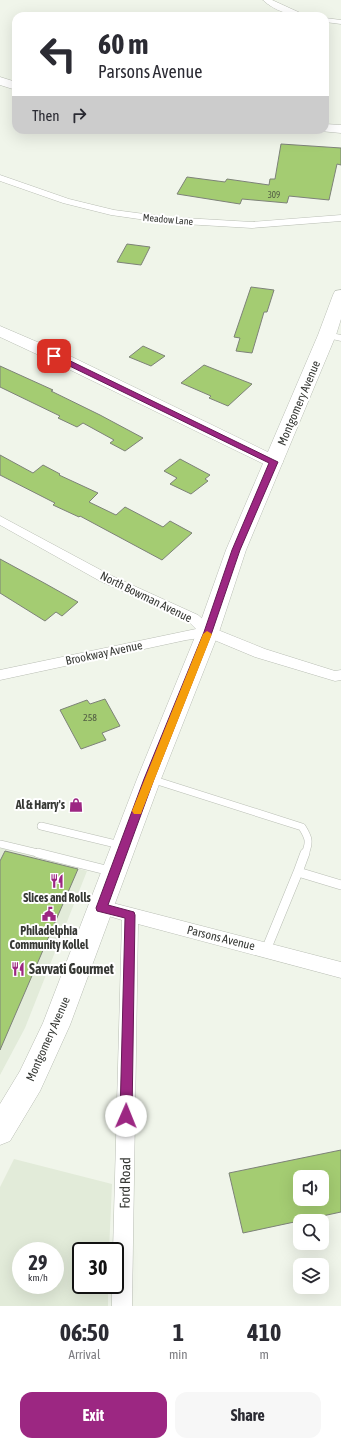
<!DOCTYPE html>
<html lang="en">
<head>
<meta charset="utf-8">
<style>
	:root { --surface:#fff; --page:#f7f7f7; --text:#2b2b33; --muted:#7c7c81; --accent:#9c2782 }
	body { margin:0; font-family:"Asap Condensed",sans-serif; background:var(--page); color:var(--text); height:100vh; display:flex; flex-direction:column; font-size:15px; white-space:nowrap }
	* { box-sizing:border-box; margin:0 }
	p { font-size:13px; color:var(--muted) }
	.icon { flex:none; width:22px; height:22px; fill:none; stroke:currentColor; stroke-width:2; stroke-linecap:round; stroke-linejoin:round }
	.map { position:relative; height:1306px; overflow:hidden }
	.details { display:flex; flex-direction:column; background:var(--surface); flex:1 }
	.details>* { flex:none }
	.banner { position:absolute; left:12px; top:12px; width:317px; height:122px; border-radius:12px; box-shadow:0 4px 16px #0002; background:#fff; color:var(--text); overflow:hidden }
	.controls { position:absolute; left:293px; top:1170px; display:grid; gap:8px }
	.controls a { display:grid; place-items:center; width:36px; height:36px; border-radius:8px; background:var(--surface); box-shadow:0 4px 16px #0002; font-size:20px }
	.speed { position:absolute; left:12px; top:1242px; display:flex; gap:8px; font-size:20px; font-weight:700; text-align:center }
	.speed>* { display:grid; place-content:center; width:52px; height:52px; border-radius:50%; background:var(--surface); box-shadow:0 4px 16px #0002; line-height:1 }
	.speed small { font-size:10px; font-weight:400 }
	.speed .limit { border:2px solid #111; border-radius:6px; background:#fff; color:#111 }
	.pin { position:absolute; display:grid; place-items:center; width:34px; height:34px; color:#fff; margin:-17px; border-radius:8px; box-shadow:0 2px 6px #0006 }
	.me { position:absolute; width:44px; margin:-22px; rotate:1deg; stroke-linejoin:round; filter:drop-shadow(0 0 3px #0008) }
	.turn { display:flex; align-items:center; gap:14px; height:84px; padding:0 20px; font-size:18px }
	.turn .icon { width:52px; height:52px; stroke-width:2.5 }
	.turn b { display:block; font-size:28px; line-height:34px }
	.then { display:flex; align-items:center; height:38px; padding:0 20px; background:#0003; gap:8px; font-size:15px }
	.eta { display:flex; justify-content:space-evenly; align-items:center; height:68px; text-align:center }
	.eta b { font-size:24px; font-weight:700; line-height:28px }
	.action { display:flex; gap:8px; margin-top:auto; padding:8px 20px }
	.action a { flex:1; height:46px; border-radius:12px; background:var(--accent); color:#fff; font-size:16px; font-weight:700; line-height:46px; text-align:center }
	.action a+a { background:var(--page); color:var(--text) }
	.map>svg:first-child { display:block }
	.built { fill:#e2ebd9; fill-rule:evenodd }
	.building { fill:#a4cc72; stroke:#7d8278; fill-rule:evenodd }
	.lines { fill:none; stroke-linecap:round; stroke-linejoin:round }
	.lane-far1-casing { stroke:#b9beb4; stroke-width:8 }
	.lane-casing { stroke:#b9beb4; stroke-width:10 }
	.street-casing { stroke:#b9beb4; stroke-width:1 }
	.secondary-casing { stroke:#b9beb4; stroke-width:1 }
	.primary-casing { stroke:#b9beb4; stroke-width:1 }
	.lane-far1 { stroke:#fff; stroke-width:7 }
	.lane { stroke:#fff; stroke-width:9 }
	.street { fill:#fff; fill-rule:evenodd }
	.secondary { fill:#fff; fill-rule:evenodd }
	.primary { fill:#fff; fill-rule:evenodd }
	.route { fill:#9c2782; stroke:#651954 }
	.slow { fill:#f59e0b }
	.labels { text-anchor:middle; stroke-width:4; stroke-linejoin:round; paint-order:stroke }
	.far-number-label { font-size:9px; fill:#525d44 }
	.far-street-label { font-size:10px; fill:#363834; stroke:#fff }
	.number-label { font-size:10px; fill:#525d44 }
	.street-label { font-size:12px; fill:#363834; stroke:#fff }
	.poi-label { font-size:12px; font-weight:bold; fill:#363834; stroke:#fff }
	.near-poi-label { font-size:14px; font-weight:bold; fill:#363834; stroke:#fff; text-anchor:start }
	.near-street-label { font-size:14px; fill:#363834; stroke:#fff }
</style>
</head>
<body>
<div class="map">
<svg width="341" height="1306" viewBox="0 0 341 1306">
	<rect width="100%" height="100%" fill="#f0f5ea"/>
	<path class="built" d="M0,846L87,871L25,1028L0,1075Z
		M14,1159L112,1184L109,1251H81V1285H108V1306H0V1187ZM21,1251H55V1285H21Z"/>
	<path class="building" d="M281,144L341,148V165L337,164L329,200L289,196L287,203L242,199L240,204L177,194L187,177L225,182L227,179L269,185L270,179H275Z
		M127,244L150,247L141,265L117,262Z
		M251,287L274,290L267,312H264L252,353L236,351L240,338L234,337Z
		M143,346L165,356L151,366L129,357Z
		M204,365L229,375L252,384L228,406L209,398L211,396L181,383Z
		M0,366L53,390L51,391L100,415L143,438L125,451L110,443L114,440L83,423L77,427L58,418L60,416L0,387Z
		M0,455L33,473L43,465L60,474L59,475L98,493L89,502L116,515L125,507L163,527L170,521L192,533L162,560L80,516L79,517L53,505L55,503L0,475Z
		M180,459L210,475L205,479L208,481L191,494L170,484L177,478L164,471Z
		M0,559L46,584L78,602L62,616L56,612L45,621L0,593Z
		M105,699L120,726L102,733L106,740L81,749L60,710L87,700L90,704Z
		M5,851L78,869L0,1050V861Z
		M341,1150V1212L243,1233L229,1173ZM300,1177H322V1199H300Z"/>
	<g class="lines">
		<defs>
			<path id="lane-far1" d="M151,779L302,827C309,838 310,842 305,854
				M41,826L120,845
				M0,844L42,854"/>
			<path id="lane" d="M38,853L110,871
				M298,872L305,853
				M266,950L298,872L341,885"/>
			<path id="street" d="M263,0H272L307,16C292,16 274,11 263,0Z
				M325,18L341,20V24L325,22Z
				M0,175L69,199L114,210L167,217L252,222L341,215V221L252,228L167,223L111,215L63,203L0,181Z
				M327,332L341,335V341L323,337L322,335Z
				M0,516L110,575L198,615L213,628L265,649L335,671L341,670V680L335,681L255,657L207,637L186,640L0,680V670L196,629L188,621L100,581L0,525Z
				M101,900L341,962V978L138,924L132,1306H112V1285H115V1251H113L122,920L95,912L93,907L95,902Z"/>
			<path id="secondary" d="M0,77L16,82V90L0,85Z
				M325,124L341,125V133L320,131L325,130Z
				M0,326L70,356L280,458L283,462L280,466L274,468L268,466L58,364L0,337Z"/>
			<path id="primary" d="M341,290V319L336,335L246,550L219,632L161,779L70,1025L40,1091L10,1141L0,1145V1104L20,1071L43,1023L137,779L197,632L226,550L318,335L333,295L335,291Z"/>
		</defs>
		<use href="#lane-far1" class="lane-far1-casing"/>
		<use href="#lane" class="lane-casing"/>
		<use href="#street" class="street-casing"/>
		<use href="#secondary" class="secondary-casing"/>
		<use href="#primary" class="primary-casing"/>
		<use href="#lane-far1" class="lane-far1"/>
		<use href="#lane" class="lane"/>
		<use href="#street" class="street"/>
		<use href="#secondary" class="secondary"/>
		<use href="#primary" class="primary"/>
	</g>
	<path class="route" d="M54,353L278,462L240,550L212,632L154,779L108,905L134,912L135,915L132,1116L130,1120L126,1121L122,1120L120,1116L125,918L97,911L96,908L144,779L204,632L232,550L269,463L51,357V354Z"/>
	<path class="slow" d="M207,631L212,634L142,811L141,814H134L132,811L203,634Z"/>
	<defs>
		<symbol id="shop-bare" viewBox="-9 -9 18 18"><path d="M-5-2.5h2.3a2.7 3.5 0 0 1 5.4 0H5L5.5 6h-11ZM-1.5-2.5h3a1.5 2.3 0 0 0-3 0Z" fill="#9c2782" stroke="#fff" stroke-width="2.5" paint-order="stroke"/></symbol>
		<symbol id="restaurant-bare" viewBox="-9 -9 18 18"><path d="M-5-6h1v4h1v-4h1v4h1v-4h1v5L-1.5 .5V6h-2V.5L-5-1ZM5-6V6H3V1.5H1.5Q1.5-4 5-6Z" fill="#9c2782" stroke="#fff" stroke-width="2.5" paint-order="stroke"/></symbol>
		<symbol id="civic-bare" viewBox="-9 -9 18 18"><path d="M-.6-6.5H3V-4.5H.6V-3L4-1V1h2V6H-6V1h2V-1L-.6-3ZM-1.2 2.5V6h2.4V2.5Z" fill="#9c2782" stroke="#fff" stroke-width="2.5" paint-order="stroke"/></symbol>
	</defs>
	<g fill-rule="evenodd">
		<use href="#shop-bare" x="66" y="795" width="20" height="20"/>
		<use href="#restaurant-bare" x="47" y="871" width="20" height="20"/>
		<use href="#civic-bare" x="39" y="904" width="20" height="20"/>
		<use href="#restaurant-bare" x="8" y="959" width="20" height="20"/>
	</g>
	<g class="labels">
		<g class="far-number-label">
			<text x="274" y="198">309</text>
		</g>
		<g class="far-street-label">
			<text transform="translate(168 219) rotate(5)" y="4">Meadow Lane</text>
		</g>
		<g class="number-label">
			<text x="90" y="721">258</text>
		</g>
		<g class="street-label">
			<text transform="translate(299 403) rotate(-67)" y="4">Montgomery Avenue</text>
			<text transform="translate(146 597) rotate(26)" y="4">North Bowman Avenue</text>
			<text transform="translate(104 653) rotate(-12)" y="4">Brookway Avenue</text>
			<text transform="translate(221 938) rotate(14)" y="4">Parsons Avenue</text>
			<text transform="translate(48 1039) rotate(-66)" y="4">Montgomery Avenue</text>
		</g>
		<g class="poi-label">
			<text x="65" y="809" text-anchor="end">Al &amp; Harry's</text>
			<text x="57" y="902">Slices and Rolls</text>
			<text x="49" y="935">Philadelphia<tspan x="49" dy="14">Community Kollel</tspan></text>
		</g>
		<g class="near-poi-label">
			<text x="29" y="974">Savvati Gourmet</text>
		</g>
		<g class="near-street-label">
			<text transform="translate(125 1183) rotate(-89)" y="5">Ford Road</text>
		</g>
	</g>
</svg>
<div class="controls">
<a><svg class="icon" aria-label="sound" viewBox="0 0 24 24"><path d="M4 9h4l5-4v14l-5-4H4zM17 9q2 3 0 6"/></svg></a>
<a><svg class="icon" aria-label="search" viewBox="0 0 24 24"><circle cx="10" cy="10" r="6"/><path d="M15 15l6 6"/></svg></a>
<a><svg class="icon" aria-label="layers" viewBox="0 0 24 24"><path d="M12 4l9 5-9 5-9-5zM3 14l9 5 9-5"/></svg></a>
</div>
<div class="speed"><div>29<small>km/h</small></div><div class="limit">30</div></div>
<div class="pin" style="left:54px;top:356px;background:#d93025"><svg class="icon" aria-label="arrive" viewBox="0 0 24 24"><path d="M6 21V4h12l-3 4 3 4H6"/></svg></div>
<svg class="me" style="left:126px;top:1116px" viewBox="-20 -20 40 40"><circle r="19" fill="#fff"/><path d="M0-13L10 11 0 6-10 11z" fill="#9c2782"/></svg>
<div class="banner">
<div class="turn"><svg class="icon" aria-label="left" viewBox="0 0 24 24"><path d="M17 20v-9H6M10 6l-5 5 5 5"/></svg><div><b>60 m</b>Parsons Avenue</div></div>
<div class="then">Then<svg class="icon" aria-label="right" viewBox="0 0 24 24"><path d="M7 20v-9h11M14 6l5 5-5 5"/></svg></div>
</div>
</div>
<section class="details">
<div class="eta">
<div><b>06:50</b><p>Arrival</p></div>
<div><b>1</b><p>min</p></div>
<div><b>410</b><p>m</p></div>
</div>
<div class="action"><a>Exit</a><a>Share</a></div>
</section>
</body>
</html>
